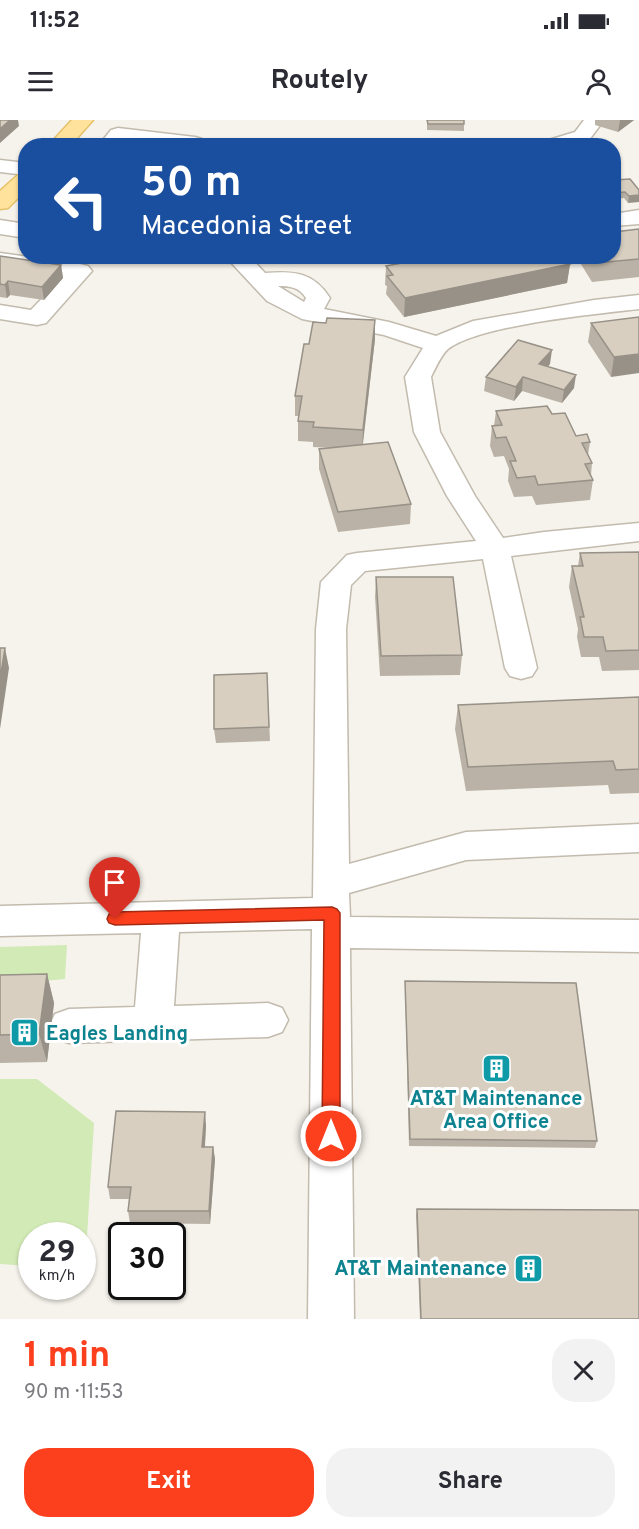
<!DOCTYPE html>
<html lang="en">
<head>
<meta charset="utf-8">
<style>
	:root { --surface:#fff; --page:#f2f2f3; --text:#2b2b33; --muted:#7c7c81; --accent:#fc3f1d }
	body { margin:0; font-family:Overpass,sans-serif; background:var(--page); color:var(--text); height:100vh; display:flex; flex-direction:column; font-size:22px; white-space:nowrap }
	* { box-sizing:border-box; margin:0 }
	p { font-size:20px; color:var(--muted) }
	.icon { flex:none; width:33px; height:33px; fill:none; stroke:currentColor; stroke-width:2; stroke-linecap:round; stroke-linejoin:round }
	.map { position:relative; height:1199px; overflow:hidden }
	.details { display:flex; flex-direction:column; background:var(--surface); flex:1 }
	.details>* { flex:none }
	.banner { position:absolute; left:18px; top:18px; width:603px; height:126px; border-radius:24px; box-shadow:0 2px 4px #0004; background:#1a4fa0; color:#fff; overflow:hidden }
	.speed { position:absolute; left:18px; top:1102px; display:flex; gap:12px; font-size:30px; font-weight:700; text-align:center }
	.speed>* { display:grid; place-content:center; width:78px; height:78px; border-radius:50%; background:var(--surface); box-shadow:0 2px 4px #0004; line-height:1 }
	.speed small { font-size:15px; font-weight:400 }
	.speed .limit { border:3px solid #111; border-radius:9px; background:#fff; color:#111 }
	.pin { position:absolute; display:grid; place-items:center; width:51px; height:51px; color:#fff; margin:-62px -26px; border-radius:50% 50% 50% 0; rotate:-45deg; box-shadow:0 0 6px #0007 }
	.pin .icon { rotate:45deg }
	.me { position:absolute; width:66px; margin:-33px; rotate:0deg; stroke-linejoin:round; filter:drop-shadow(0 0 4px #0008) }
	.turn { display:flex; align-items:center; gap:21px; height:126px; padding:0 24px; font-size:27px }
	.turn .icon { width:78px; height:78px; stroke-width:2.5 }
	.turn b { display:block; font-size:42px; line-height:51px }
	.round { display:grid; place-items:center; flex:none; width:63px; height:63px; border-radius:24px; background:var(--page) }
	.overview { display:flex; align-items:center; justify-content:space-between; height:102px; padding:0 24px }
	h1 { font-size:36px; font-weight:700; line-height:45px; color:var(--accent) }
	.button { display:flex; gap:12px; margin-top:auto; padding:12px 24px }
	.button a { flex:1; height:69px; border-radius:24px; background:var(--accent); color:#fff; font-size:24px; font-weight:700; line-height:69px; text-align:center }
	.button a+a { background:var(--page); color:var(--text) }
	.status { display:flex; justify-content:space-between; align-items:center; height:42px; padding:0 30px; background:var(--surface); direction:ltr }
	.status svg { height:16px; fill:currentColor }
	header { display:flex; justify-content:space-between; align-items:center; height:78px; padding:0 24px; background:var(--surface); font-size:27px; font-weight:700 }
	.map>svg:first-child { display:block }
	.green { fill:#d2eab5 }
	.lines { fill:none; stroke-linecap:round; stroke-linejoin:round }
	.minor-casing { stroke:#c2bbae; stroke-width:3 }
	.major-casing { stroke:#e6c16a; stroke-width:3 }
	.minor { fill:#fff; fill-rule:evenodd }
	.major { fill:#ffe39c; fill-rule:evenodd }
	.wall { fill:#bab2a6 }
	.shaded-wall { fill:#979187 }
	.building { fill:#d8cfc1; stroke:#979187; stroke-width:1.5 }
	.route { fill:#fc3f1d; stroke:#a42913; stroke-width:1.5 }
	.labels { text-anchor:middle; stroke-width:6; stroke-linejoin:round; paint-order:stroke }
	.near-culture-label { font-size:20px; font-weight:bold; fill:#0d838f; stroke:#fff; text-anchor:start }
</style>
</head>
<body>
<div class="status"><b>11:52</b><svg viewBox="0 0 49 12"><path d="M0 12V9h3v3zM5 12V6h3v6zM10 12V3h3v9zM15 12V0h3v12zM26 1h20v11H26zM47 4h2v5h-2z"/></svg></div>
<header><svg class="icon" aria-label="menu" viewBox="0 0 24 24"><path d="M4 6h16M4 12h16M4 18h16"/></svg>Routely<svg class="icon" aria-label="person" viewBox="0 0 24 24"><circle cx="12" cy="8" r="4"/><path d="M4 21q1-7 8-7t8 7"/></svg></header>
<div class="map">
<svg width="639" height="1199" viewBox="0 0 639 1199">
	<rect width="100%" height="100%" fill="#f6f3ec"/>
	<path class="green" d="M67,825L65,859L0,865V827Z
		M0,959H37L94,1003L85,1149H83L82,1116H32L31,1146L0,1144Z"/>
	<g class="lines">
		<defs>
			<path id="minor" d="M584,0H604L589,20L572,26H539L542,22L575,12Z
				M118,8L195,17L202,19L205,23L203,26H165L123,21L119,26H98L111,10Z
				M0,40L26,43V55L0,52Z
				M639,90V104L614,106V94Z
				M0,100L26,104V118L0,114Z
				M0,133L80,144L88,146L92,151L46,203L37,205L0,199V185L31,190L63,156L0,147Z
				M225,136H249L265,153C294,151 313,152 330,178L324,189L389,202L436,216L473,201L594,180L639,175V189C596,194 479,205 448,229C441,235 435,249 431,257L440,312L475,376L503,418L544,412L639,403V421L511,436L537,548L532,556L521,559L510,556L505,548L483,439L365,451L351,465L346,509L349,744L466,712L639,704V732L466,740L349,773L350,797L639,800V832L350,828L354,1199H308L312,809L179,812L174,886L268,883L282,888L288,900L282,912L268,917L69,923L55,918L49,906L55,894L69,889L135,887L141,813L0,816V786L313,778L316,509L321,462L347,435L357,433L476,421L447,376L414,312L405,257L423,228L384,215L302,199L267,181ZM278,166C290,166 299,167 306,178L304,182Z"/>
			<path id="major" d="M72,0H93L70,26H48Z
				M26,52V70L8,88L0,89V71L19,54Z"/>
		</defs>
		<use href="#minor" class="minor-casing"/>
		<use href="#major" class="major-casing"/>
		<use href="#minor" class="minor"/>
		<use href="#major" class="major"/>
	</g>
	<path class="wall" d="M427,0H464V11L427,10Z
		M595,0H634L618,12L595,5Z
		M614,60L639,70L628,83L624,78L614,79Z
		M639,109V157L592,162L576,136H614Z
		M0,136L61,145L63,158L44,180L10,175L7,178L0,177Z
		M570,144L567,163L404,197L386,174L387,166L385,165L386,146Z
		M639,197L611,257L588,222L591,203Z
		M375,219L363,324L411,384L410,404L338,412L319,349V329L332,328L313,327V322L298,321V301L299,296H295V276L309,224Z
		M550,244L547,246L574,268L562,283L522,271L514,281L484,271L486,257Z
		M496,291L552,294L576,316L590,322L588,335L592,343L591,355L593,360L590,380L536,385L532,376L514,377L508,361L509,349L504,336L494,337L490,326L492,306H494Z
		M639,432V550L602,551L599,537H581L577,517L578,509L569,467L572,446H578L580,433Z
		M376,457L462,535L460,555L380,556L375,477Z
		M267,553L270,621L216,623L214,609Z
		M639,577V673L610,674L608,665L466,671L455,609L458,585Z
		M47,854L54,883L47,942L0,943V855Z
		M405,861L597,1021L595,1028L409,1026Z
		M206,1005L205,1027H213L215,1039L210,1104L130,1103L128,1091L129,1079H110L108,1067Z
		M417,1089L639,1199H420L416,1095Z"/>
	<path class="shaded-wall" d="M10,0H18L19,6L0,23V9Z
		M620,0H634L618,12Z
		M639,75V82L628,83L629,76Z
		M570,144L567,163L404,197L405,178Z
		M61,145L63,158L44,180L42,167Z
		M8,161L10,175L7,178L5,165Z
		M375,200V219L362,329L363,310Z
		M552,230L550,244L538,258L539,244Z
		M639,234V253L611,257L614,237Z
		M576,255L574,268L562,283L564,270Z
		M523,257L522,271L514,281L516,267Z
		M5,528L9,548L0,609V559Z
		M47,854L54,883L47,942L39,914Z
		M205,992L206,1005L204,1039L202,1027Z
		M213,1027L215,1039L210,1104L209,1091Z"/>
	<path class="building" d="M0,0H10L0,9Z
		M427,0H464V4H428Z
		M630,59L639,70V75L629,76L625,72L614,73V60Z
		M639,109V139L595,143L590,136H614V112Z
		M0,136L61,145L42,167L8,161L5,165L0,164Z
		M438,136H562L570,144L405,178L387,156L393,155L386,146Z
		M639,197V234L614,237L591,203Z
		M327,198L375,200L363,310L313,307L314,302L298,301L302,276H295L304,224H309L313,202L326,203Z
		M518,220L552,230L539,244L576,255L564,270L523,257L516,267L486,257Z
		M547,286L552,294L565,293L576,316L587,314L590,322L582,323L592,343L585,344L593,360L538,365L535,356L517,358L510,341H516L506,317L496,318L492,306L502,305L496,291Z
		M388,322L411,384L338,392L319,329Z
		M639,432V530L606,531L603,517H584L580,497H584L572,446H583L580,433Z
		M376,457H453L462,535L381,536Z
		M0,528H5L0,559Z
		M267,553L269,607L214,609V555Z
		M639,577V649L616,650L613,641L468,647L458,585Z
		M47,854L39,914L0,915V855Z
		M405,861L576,863L597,1021L410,1019Z
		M116,991L205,992L202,1027H213L209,1091H128L131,1067H108Z
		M417,1089L639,1090V1199H421Z"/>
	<path class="route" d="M332,787L337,789L340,793V1016L337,1021L331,1024L325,1021L322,1016L324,800L115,805L109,803L107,799L109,794L115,792Z"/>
	<defs>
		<symbol id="building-square" viewBox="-11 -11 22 22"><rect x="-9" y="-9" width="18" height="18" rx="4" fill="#0f9aa8" stroke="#fff"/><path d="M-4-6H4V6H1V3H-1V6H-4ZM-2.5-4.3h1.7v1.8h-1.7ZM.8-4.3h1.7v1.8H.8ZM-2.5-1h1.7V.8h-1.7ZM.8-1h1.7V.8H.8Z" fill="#fff"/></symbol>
	</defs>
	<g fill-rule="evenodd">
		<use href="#building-square" x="8" y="896" width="33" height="33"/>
		<use href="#building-square" x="480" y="932" width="33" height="33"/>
		<use href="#building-square" x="512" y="1132" width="33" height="33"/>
	</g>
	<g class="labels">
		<g class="near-culture-label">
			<text x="46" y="920">Eagles Landing</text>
			<text x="496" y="985" text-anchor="middle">AT&amp;T Maintenance<tspan x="496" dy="23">Area Office</tspan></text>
			<text x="507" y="1155" text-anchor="end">AT&amp;T Maintenance</text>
		</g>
	</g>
</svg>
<div class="speed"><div>29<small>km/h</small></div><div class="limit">30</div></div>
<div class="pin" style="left:115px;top:799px;background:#d93025"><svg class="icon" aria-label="arrive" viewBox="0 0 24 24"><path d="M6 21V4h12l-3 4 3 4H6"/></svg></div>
<svg class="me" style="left:331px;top:1016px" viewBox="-20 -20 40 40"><circle r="17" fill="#fc3f1d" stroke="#fff" stroke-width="3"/><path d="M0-11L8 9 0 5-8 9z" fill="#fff"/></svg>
<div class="banner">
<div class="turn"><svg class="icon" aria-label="left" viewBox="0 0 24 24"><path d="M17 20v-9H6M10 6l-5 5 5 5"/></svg><div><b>50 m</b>Macedonia Street</div></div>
</div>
</div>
<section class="details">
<div class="overview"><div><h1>1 min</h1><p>90 m · 11:53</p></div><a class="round"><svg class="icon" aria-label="close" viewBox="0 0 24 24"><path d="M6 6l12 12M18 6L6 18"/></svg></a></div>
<div class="button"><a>Exit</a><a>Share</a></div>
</section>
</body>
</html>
